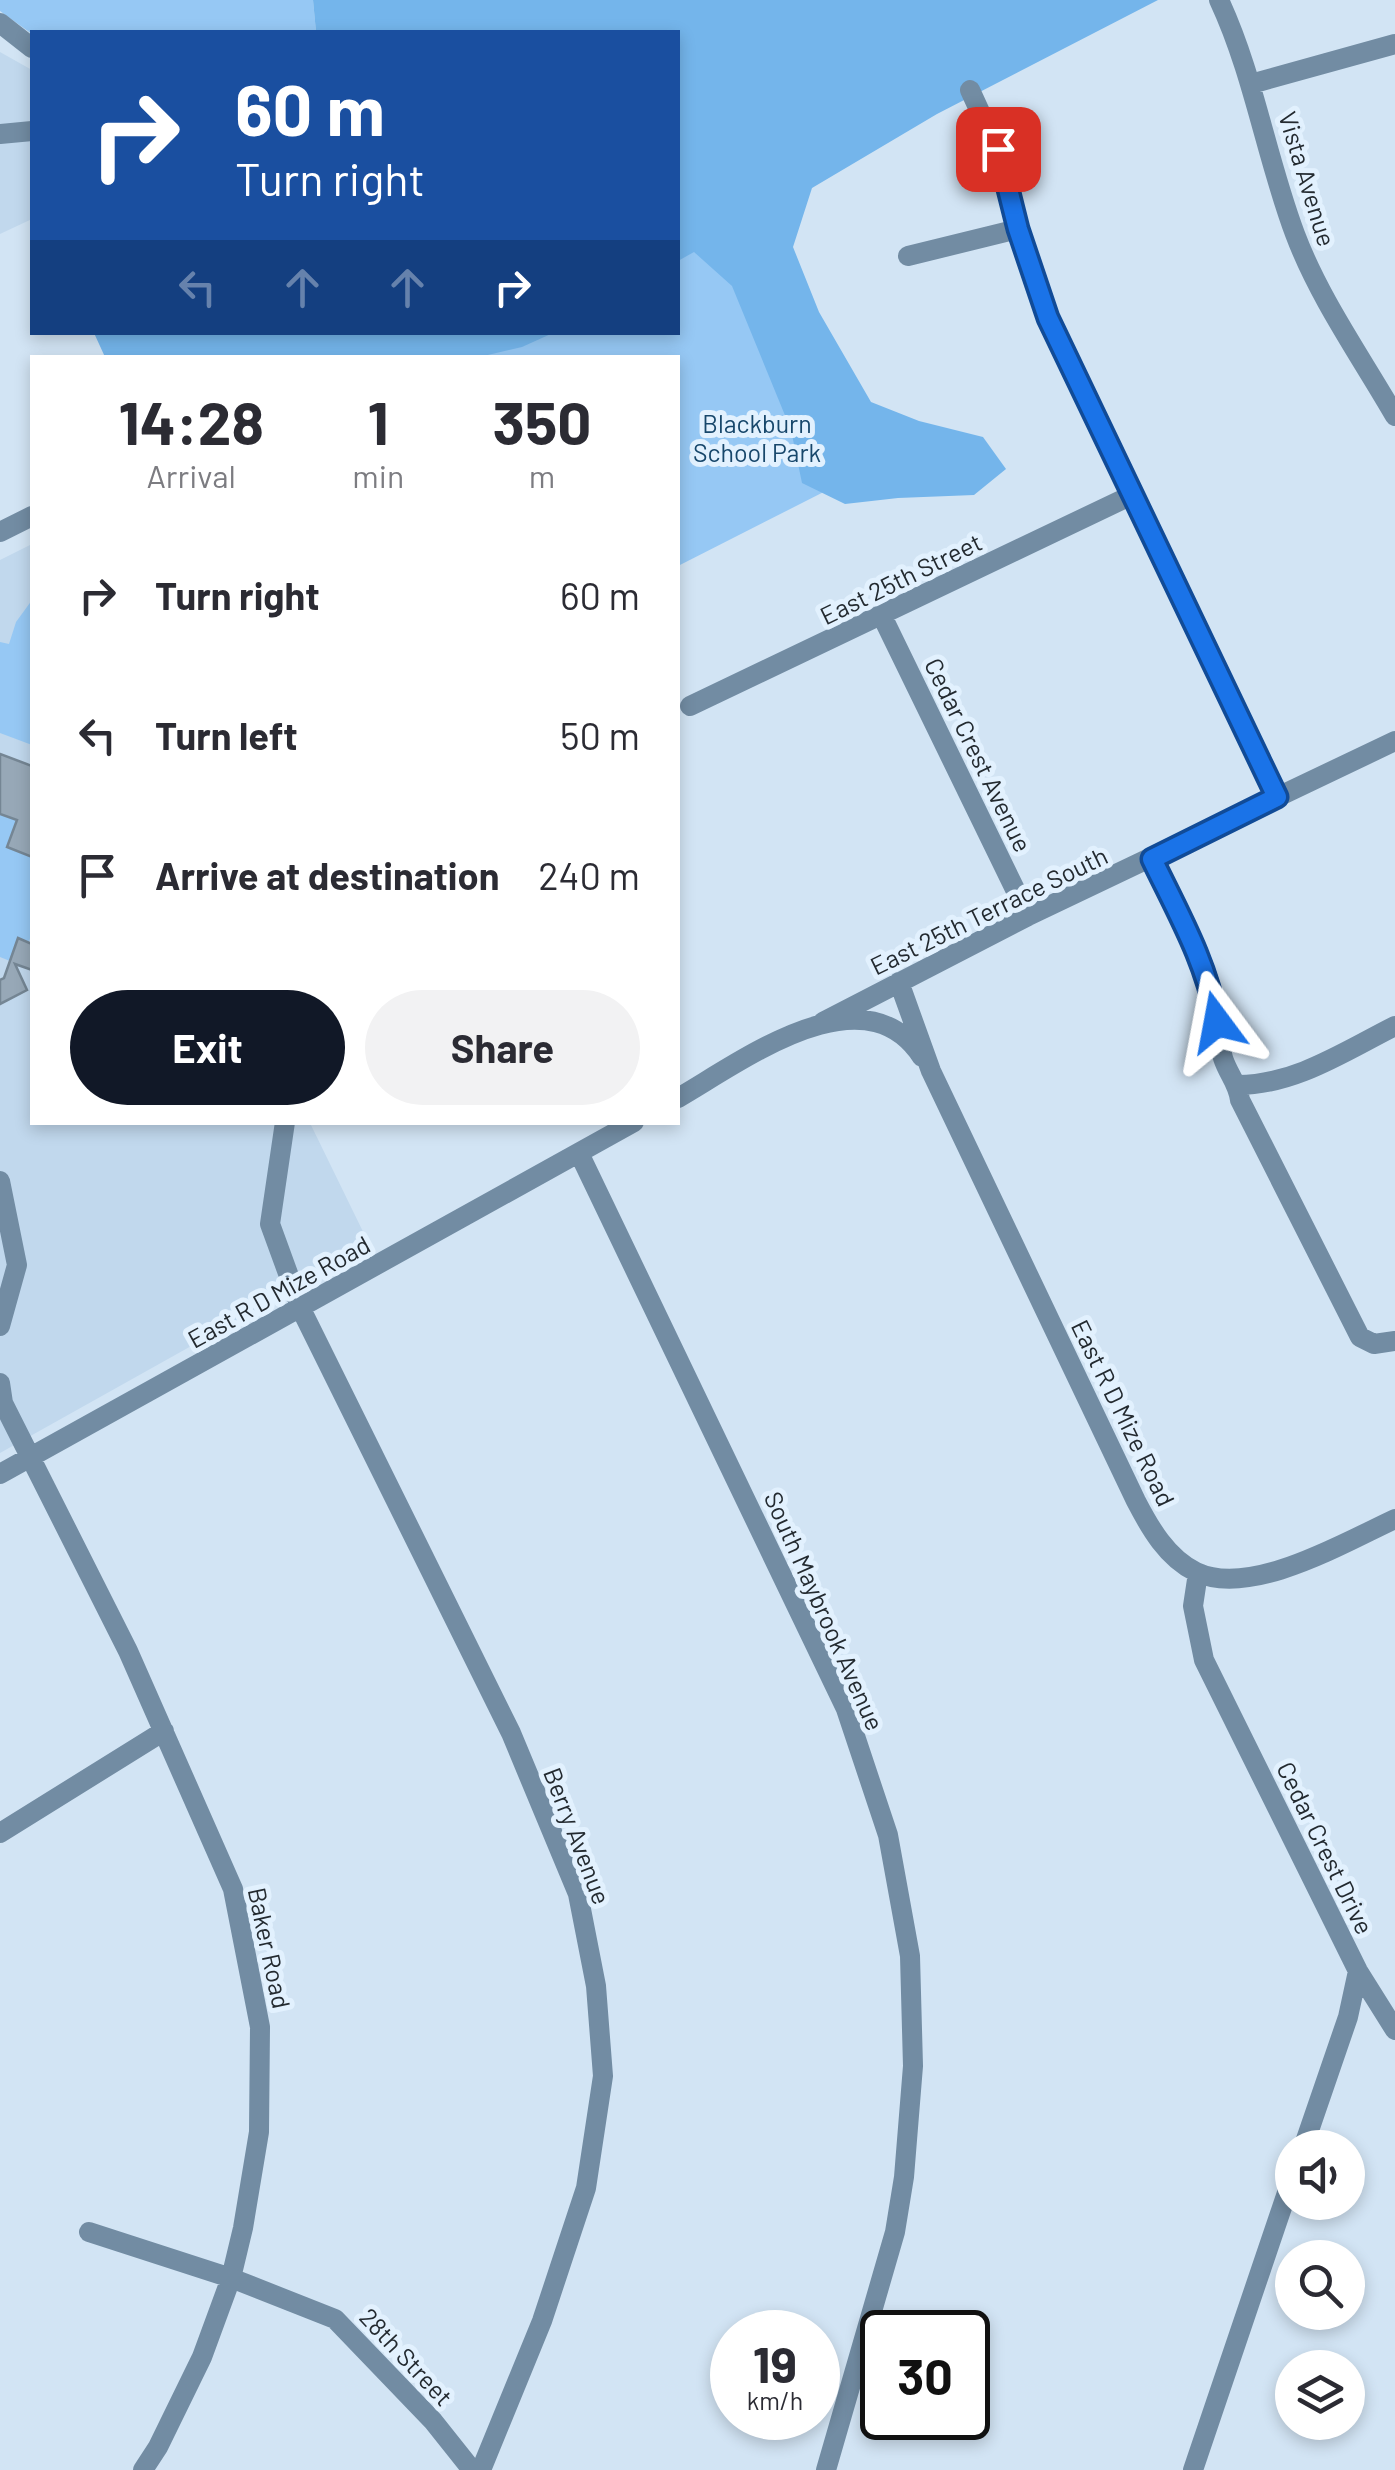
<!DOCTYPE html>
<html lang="en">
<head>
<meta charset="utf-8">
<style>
	:root { --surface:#fff; --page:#f2f2f3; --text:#2b2b33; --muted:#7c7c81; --accent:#111827 }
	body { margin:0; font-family:Barlow,sans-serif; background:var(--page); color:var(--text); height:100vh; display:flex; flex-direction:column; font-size:38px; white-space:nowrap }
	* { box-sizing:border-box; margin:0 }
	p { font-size:32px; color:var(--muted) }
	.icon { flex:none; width:55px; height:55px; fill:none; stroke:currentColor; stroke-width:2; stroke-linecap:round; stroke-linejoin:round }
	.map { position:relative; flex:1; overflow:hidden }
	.side { position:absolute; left:30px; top:355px; width:650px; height:770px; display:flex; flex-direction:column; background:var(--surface); border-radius:0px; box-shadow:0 5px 15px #0003 }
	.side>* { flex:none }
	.hud { position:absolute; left:30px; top:30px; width:650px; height:305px; border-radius:0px; box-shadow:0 5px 15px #0003; background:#1a4fa0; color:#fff; overflow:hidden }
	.tools { position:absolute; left:1275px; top:2130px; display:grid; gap:20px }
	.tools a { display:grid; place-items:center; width:90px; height:90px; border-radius:50%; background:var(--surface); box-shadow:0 5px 15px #0003; font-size:50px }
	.speed { position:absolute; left:710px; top:2310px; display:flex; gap:20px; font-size:50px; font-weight:700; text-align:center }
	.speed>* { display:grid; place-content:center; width:130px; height:130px; border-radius:50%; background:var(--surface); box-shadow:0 5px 15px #0003; line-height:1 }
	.speed small { font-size:25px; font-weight:400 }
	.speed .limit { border:5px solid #111; border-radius:15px; background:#fff; color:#111 }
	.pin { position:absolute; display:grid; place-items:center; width:85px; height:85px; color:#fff; margin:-42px; border-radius:20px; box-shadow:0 5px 15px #0006 }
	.me { position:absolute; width:110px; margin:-55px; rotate:347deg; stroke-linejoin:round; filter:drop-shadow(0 0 8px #0008) }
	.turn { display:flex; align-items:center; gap:35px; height:210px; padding:0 40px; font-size:45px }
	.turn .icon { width:130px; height:130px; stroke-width:2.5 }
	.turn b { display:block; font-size:70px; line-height:85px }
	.lanes { display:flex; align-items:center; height:95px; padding:0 40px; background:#0003; justify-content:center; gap:50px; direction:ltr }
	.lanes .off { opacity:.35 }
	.eta { display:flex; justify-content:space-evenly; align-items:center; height:170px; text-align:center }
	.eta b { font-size:60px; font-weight:700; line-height:70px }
	.cta { display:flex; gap:20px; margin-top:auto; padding:20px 40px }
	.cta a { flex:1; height:115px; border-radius:60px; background:var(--accent); color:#fff; font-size:40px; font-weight:700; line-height:115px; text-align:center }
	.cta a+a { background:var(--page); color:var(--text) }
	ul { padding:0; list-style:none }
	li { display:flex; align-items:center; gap:30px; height:140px; padding:0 40px }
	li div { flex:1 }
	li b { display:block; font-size:38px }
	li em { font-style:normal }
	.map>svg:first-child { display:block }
	.built { fill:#c1d8ed }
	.green { fill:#96c8f4 }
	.forest { fill:#74b5eb }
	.building { fill:#97a8b7; stroke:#758694; stroke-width:2.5 }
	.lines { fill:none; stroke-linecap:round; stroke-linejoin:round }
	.minor { stroke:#728ca3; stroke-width:20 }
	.route-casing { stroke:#114b97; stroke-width:25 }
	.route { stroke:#1a73e8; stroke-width:18 }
	.labels { text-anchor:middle; stroke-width:10; stroke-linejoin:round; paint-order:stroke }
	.street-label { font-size:25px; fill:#232a30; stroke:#e2f1fe }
	.park-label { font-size:25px; fill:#17476b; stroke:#e2f1fe }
</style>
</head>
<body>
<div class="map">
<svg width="1395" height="2470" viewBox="0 0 1395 2470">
	<rect width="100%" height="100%" fill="#d2e4f4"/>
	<path class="built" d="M0,52L32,70V219L0,234Z
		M32,544V1122L310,1123L370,1246L0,1453V560Z"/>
	<path class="green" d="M0,0H313L316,32L32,34L0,11Z
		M722,210L863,472L678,566V358H418L469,333L678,332V231Z
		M32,600V745L0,733V642L9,644L16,622Z
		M0,814L17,820L7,847L32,857V931L29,942L18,938L10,961L0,957Z"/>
	<path class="forest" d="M313,0H1158L937,114L812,188L793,247L819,312L871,402L919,421L983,437L1006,469L974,495L898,498L845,504L802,483L791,430L732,286L694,252L678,261V32H316Z
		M94,333H553L522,347L475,358L105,357Z"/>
	<path class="building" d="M0,754L32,766V857L7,847L17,820L0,814Z
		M18,938L32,944V970L15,964L27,990L0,1004V980L4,978Z"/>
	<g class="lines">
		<path class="minor" d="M1219,0C1254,75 1266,157 1295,234C1319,298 1361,357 1395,416
			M0,23L32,48
			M1251,84L1395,44
			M970,90L997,149L1018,229L1048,318L1277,797
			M0,134L32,131
			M908,256L1018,229
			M0,532L32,516
			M882,616L1028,916
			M690,706L1132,495
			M1152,859C1173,901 1198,943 1211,988C1217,1010 1217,1035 1223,1058C1228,1074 1238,1083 1240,1100L1360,1337L1374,1344L1395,1341
			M899,982L931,1071L1136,1501C1150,1528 1167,1558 1196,1572C1251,1598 1345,1542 1395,1519
			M823,1022L1028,916L1395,741
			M1238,1085C1295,1085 1345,1051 1395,1026
			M678,1098C741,1062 864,968 922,1057
			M285,1122L270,1224L301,1309L511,1733L578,1894L596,1986L603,2076L586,2188L542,2321L481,2470
			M579,1153L846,1709L888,1835L910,1956L913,2066L904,2177L895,2232L826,2470
			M0,1181L17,1265L0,1326
			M0,1383L3,1403L128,1651L233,1889L260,2027L259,2132L243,2228L231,2278L202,2357L158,2447L143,2470
			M0,1474L634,1122
			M1198,1573L1193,1606L1204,1660L1358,1971L1395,2030
			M0,1833L164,1731
			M1303,2148L1348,2017L1358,1971
			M89,2232L231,2278L335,2319L433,2421L472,2470
			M1193,2470L1292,2178"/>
	</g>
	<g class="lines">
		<defs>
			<path id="route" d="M998,149L1018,229L1048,318L1277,797L1152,859C1178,913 1207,963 1217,1022"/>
		</defs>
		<use href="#route" class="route-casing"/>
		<use href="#route" class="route"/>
	</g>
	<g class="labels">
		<g class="street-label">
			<text transform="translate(1307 179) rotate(73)" y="9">Vista Avenue</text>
			<text transform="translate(901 579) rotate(-26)" y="9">East 25th Street</text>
			<text transform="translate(978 755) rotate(64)" y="9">Cedar Crest Avenue</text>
			<text transform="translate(989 911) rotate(-26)" y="9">East 25th Terrace South</text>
			<text transform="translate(279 1292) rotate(-29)" y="9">East R D Mize Road</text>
			<text transform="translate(1123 1413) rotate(64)" y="9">East R D Mize Road</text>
			<text transform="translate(824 1611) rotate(66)" y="9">South Maybrook Avenue</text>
			<text transform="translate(577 1836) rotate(69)" y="9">Berry Avenue</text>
			<text transform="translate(1325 1848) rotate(64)" y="9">Cedar Crest Drive</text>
			<text transform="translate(269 1948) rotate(78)" y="9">Baker Road</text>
			<text transform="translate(406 2357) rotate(47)" y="9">28th Street</text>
		</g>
		<g class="park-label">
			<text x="757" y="433">Blackburn<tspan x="757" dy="29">School Park</tspan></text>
		</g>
	</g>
</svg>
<div class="tools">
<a><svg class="icon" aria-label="sound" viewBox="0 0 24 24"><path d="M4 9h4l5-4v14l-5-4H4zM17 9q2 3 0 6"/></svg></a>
<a><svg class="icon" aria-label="search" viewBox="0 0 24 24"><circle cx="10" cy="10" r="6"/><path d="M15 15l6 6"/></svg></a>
<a><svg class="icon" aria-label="layers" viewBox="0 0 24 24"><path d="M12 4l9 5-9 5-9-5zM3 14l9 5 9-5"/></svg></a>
</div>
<div class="speed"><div>19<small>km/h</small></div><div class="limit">30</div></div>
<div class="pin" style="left:998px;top:149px;background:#d93025"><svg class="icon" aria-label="arrive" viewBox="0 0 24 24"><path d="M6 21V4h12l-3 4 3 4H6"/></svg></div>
<svg class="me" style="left:1217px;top:1022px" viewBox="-20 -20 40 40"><path d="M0-17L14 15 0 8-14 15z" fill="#1a73e8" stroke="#fff" stroke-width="4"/></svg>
<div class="hud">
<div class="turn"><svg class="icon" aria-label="right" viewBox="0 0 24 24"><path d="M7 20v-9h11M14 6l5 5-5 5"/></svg><div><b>60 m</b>Turn right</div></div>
<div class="lanes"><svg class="icon off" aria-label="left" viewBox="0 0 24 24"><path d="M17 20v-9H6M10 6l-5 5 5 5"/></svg><svg class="icon off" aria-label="ahead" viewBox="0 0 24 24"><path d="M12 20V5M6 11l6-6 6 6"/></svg><svg class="icon off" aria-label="ahead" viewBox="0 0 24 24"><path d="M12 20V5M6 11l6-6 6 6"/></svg><svg class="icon" aria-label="right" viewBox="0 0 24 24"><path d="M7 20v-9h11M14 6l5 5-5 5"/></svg></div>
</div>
<section class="side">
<div class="eta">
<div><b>14:28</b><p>Arrival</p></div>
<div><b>1</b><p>min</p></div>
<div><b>350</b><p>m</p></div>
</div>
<ul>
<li><svg class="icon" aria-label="right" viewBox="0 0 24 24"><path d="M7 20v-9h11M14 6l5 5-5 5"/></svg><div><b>Turn right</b></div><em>60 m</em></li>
<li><svg class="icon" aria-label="left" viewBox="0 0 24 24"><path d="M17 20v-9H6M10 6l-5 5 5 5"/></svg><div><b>Turn left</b></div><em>50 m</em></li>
<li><svg class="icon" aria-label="arrive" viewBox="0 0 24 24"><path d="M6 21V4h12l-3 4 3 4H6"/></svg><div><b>Arrive at destination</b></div><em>240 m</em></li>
</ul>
<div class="cta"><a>Exit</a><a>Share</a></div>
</section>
</div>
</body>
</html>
